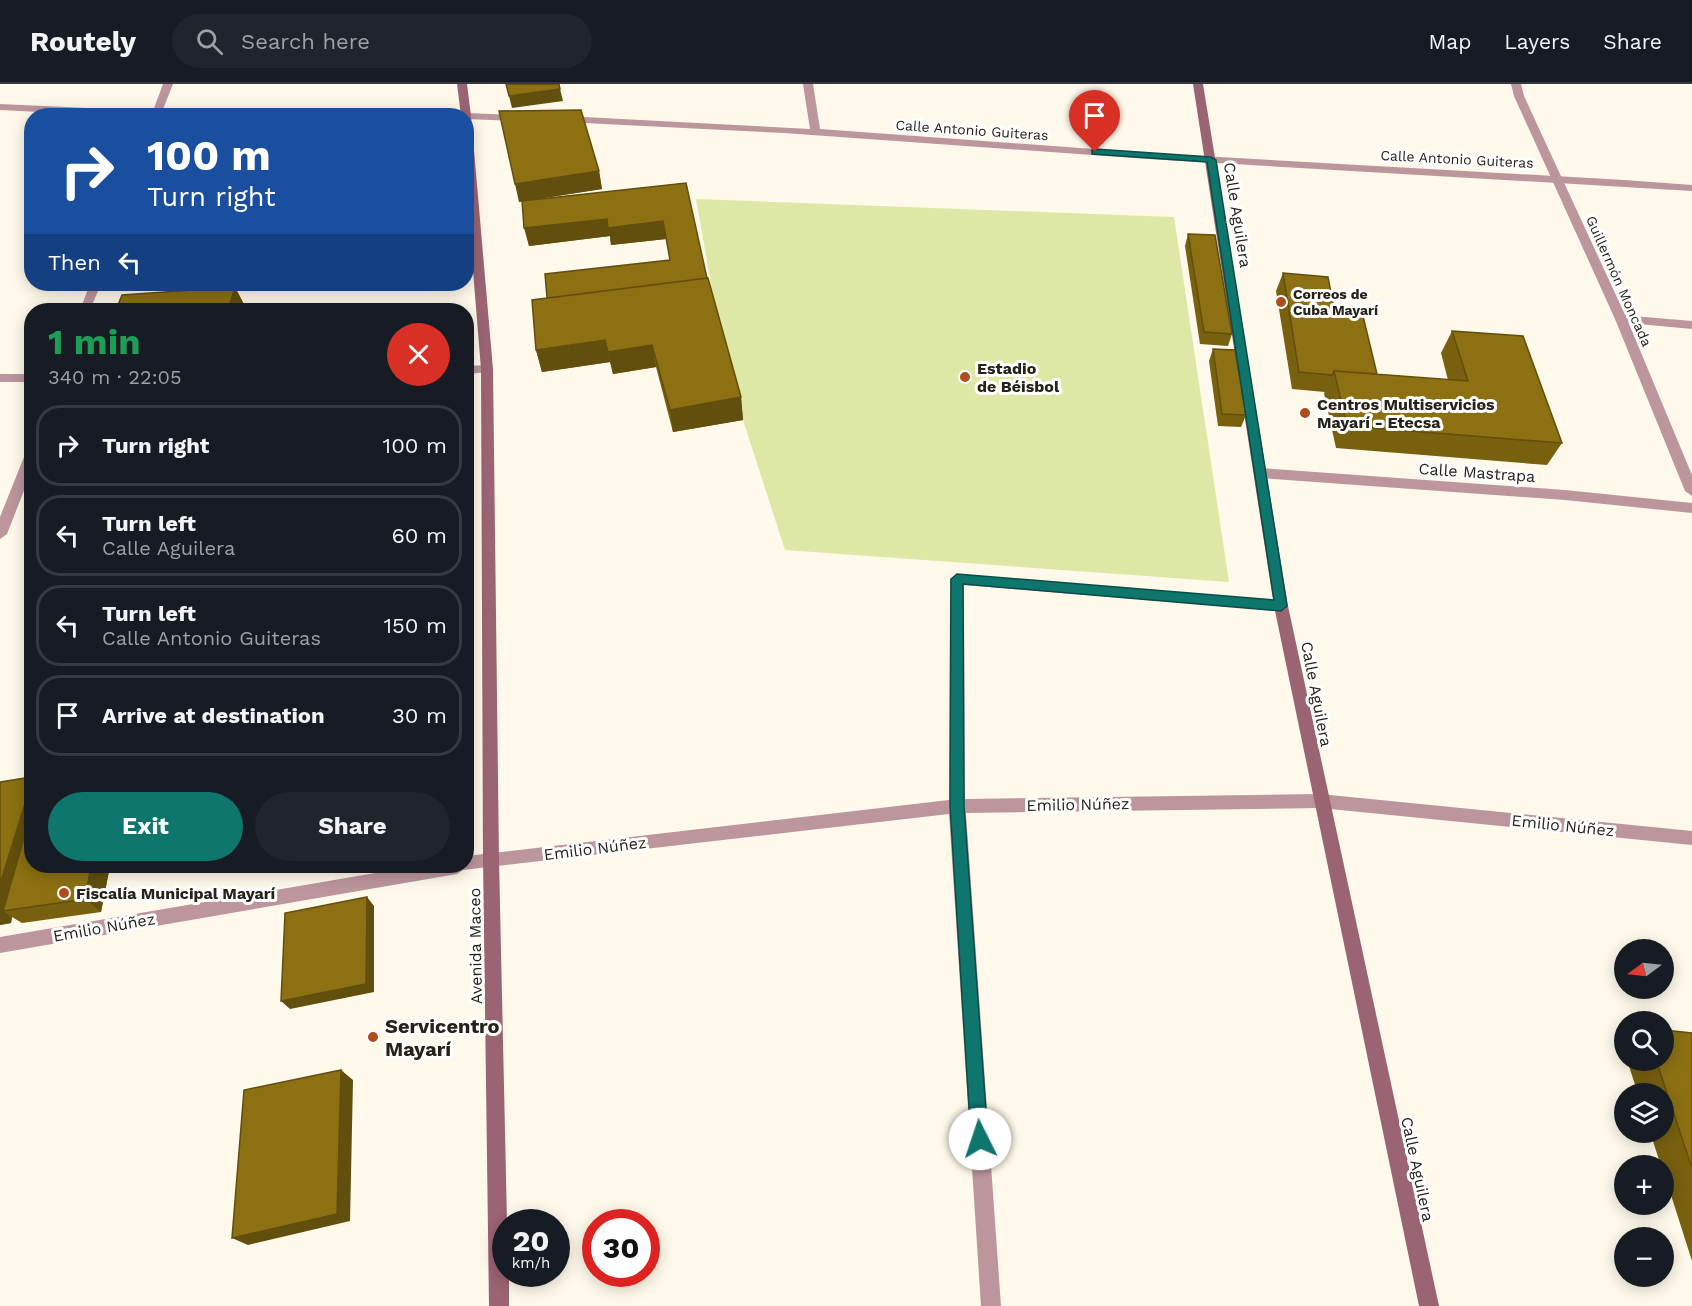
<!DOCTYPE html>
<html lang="en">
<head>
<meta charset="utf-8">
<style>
	:root { --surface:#171b24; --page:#20242c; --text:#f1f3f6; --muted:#9ea1a6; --line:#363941; --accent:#0f766e }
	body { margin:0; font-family:"Work Sans",sans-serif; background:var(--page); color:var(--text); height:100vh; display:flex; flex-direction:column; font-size:22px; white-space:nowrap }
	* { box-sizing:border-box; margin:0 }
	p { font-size:20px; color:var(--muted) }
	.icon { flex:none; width:33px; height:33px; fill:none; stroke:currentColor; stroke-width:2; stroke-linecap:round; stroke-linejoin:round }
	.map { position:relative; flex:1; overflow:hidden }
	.side { position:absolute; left:24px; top:219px; width:450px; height:570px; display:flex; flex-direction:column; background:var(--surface); border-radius:24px; box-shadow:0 3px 15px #0003 }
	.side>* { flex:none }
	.hud { position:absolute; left:24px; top:24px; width:450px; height:183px; border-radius:24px; box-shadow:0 3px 15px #0003; background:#1a4fa0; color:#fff; overflow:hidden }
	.needle { width:39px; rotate:255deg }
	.fabs { position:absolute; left:1614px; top:855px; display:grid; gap:12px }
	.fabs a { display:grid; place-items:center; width:60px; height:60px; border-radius:50%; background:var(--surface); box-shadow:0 3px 15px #0003; font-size:30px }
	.speed { position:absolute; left:492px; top:1125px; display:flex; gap:12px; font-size:30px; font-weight:700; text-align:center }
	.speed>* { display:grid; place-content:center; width:78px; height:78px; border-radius:50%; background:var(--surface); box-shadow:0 3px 15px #0003; line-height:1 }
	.speed small { font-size:15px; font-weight:400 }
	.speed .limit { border:9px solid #d22; background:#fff; color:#111 }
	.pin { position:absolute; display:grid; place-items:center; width:51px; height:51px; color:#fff; margin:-62px -26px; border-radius:50% 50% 50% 0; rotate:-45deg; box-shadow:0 0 6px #0007 }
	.pin .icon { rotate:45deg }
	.me { position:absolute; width:66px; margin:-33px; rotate:356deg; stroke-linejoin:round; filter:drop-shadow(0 0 4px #0008) }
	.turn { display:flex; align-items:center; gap:21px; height:126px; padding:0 24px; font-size:27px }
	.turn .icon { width:78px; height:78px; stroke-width:2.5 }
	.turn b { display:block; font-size:42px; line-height:51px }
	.then { display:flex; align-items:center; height:57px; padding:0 24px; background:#0003; gap:12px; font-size:22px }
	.round { display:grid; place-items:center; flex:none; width:63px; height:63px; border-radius:32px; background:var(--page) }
	.head { display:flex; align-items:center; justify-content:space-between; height:102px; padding:0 24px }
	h1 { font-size:36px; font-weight:700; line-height:45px; color:#1e9e55 }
	.action { display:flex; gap:12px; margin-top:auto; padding:12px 24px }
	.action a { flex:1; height:69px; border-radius:36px; background:var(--accent); color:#fff; font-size:24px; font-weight:700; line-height:69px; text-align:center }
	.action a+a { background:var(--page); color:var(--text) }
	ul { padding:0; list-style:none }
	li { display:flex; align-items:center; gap:18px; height:81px; margin:0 12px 9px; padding:0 12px; border:3px solid var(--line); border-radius:24px }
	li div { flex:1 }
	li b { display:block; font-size:22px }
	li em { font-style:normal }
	header { display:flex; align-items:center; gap:36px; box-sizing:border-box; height:84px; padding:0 30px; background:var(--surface); border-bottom:2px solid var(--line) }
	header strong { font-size:28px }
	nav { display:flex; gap:33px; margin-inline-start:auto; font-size:21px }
	.search { width:420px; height:54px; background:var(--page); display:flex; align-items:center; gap:15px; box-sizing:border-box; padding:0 21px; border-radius:33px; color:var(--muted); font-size:22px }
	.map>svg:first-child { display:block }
	.green { fill:#dee8a6 }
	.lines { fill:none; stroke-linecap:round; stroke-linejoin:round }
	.minor { fill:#bc959d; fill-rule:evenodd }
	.tertiary { fill:#bc959d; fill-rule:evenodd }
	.secondary { fill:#9b6472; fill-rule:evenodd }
	.wall { fill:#78600f }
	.shaded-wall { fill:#624e0d }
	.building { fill:#8c7012; stroke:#624e0d; stroke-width:1.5 }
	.route { fill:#0f766e; stroke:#0a4d48; stroke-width:1.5 }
	.poi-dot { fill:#b14c1c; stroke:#fff; stroke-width:2 }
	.labels { text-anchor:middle; stroke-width:6; stroke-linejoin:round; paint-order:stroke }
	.far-street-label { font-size:14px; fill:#252219; stroke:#fff }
	.far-poi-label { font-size:14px; font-weight:bold; fill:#252219; stroke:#fff; text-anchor:start }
	.street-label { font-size:16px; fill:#252219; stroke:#fff }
	.poi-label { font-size:16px; font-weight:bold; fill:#252219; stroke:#fff; text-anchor:start }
	.near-poi-label { font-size:20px; font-weight:bold; fill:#252219; stroke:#fff; text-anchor:start }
</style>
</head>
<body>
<header>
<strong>Routely</strong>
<div class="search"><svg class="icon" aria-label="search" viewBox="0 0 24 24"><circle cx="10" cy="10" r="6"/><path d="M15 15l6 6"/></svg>Search here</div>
<nav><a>Map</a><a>Layers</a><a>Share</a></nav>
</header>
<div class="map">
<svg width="1692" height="1222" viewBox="0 0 1692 1222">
	<rect width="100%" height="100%" fill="#fef9ea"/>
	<path class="green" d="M696,115L1174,133L1229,498L785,466L743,336L720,251Z"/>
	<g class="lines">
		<path class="minor" d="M163,0H173L162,28L190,29L194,32H119L0,26V20L153,27Z
			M803,0H813L820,45L1148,69L1624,96L1692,101V107L1148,75L784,49L565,38L560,35L565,32L810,45Z
			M466,29L520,31L525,34L520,37L466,35V32H462Z
			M90,200H101L90,226H80Z
			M1621,231L1692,237V245L1617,238L1615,235Z
			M487,281L491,282V288L466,290V282Z
			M0,290H32V298H0Z
			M32,364V386L7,450L0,455V433L26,368Z
			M1260,384L1565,406L1692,419V429L1565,416L1260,394L1254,389Z
			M957,490L1281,517L1288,522L1281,527L964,501L965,715L1320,710L1692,747V761L1320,724L966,729L1001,1222H981L949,730L463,786L457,790L0,869V853L416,782H466V772L949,716L950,495Z"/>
		<path class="tertiary" d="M1511,0H1521L1524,12L1627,235L1692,391V412L1685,407L1615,235L1514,12Z"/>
		<path class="secondary" d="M457,0H467L471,32L493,285L499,776L507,1138H506V1190H509V1222H489L483,776L481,285L466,101V32H461Z
			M1193,0H1203L1288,522L1439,1222H1419L1274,522Z"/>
	</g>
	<path class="wall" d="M599,87L602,105L530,116L686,99L707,194L741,313L743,336L673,348L656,283L613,290L610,278L542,288L536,266L547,214L670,176L666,155L611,161L610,152L529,162L523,117L519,118Z
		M1188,150L1232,250L1228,262L1200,260L1185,162Z
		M1283,189L1377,290L1448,296L1441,269L1452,247L1562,359L1547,381L1336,364L1324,309L1325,308L1292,305L1276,207Z
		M1213,265L1246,331L1241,343L1218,342L1209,277Z
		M32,693L110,782L101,828L22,839L12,833L11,839L0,841Z
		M1692,949V1177L1664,1089V1082H1661L1650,1048H1664V1010H1638L1627,976H1664Z
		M1624,956V969L1621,958Z"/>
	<path class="shaded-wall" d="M560,5L563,17L512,24L509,12Z
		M599,87L602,105L519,118L515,100Z
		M607,135L663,137L666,155L611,161L610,152L529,162L524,144Z
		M235,203L244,220L242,226H228Z
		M605,256L610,278L542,288L536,266Z
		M652,261L656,283L613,290L608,268Z
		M741,313L743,336L673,348L670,326Z
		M466,540L470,548L471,595L466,596Z
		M32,697V768L3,827L12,833L11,839L0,841V800Z
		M91,782H110L101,828L85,815Z
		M367,813L374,822V908L290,925L281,917Z
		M341,986L353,996L350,1137L248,1161L232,1154Z"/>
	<path class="building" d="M506,0H559L560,5L509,12Z
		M581,26L599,87L515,100L499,27Z
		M128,28L127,32H66Z
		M686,99L707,194L547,214L545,190L670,176L663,137L608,144L607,135L524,144L522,117Z
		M1188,150L1215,151L1232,250L1204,248Z
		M1283,189L1328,193L1335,230L1363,232L1377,290L1334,287L1332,291L1299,288Z
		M708,194L741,313L670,326L652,261L608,268L605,256L536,266L532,216Z
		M235,203L228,226H116L122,211Z
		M1452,247L1523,252L1562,359L1347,342L1334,287L1468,297Z
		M1213,265L1235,266L1246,331L1222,330Z
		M32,693V697L0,800V698Z
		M32,726V782H91L85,815L3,827Z
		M367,813L366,900L281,917L285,829Z
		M1664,946L1692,949V1084L1656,976H1664Z
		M341,986L337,1130L232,1154L244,1006Z"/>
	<path class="route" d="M1095,65L1211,73L1216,76L1287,522L1281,527L963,500L964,722L988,1055L986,1061L980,1064L974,1061L971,1055L950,722L951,495L957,490L1274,516L1207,78L1092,70V66Z"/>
	<g class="poi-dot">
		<circle cx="1281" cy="218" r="6"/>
		<circle cx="965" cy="293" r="6"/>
		<circle cx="1305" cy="329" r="6"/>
		<circle cx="64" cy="809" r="6"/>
		<circle cx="373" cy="953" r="6"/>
	</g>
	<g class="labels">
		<g class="far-street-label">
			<text transform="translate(972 46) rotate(4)" y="5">Calle Antonio Guiteras</text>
			<text transform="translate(1457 75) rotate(3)" y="5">Calle Antonio Guiteras</text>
			<text transform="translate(1619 197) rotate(66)" y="5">Guillermón Moncada</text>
		</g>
		<g class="far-poi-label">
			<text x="1293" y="215">Correos de<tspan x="1293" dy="16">Cuba Mayarí</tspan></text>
		</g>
		<g class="street-label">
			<text transform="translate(1238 131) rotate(81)" y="6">Calle Aguilera</text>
			<text transform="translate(1477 388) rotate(4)" y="6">Calle Mastrapa</text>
			<text transform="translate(1317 610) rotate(79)" y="6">Calle Aguilera</text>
			<text transform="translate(1078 720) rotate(-1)" y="6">Emilio Núñez</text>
			<text transform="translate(1563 741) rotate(6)" y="6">Emilio Núñez</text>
			<text transform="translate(595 764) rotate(-7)" y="6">Emilio Núñez</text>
			<text transform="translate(104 843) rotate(-10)" y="6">Emilio Núñez</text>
			<text transform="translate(475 862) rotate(-91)" y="6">Avenida Maceo</text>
			<text transform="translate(1418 1085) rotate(78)" y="6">Calle Aguilera</text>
		</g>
		<g class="poi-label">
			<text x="977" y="290">Estadio<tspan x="977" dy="18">de Béisbol</tspan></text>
			<text x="1317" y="326">Centros Multiservicios<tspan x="1317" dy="18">Mayarí - Etecsa</tspan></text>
			<text x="76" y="815">Fiscalía Municipal Mayarí</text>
		</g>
		<g class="near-poi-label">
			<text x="385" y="949">Servicentro<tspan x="385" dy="23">Mayarí</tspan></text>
		</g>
	</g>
</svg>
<div class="fabs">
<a><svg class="needle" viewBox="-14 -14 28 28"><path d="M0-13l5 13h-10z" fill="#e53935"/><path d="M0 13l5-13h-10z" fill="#9ea1a6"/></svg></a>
<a><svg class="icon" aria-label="search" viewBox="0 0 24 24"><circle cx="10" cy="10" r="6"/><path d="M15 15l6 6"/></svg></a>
<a><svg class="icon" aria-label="layers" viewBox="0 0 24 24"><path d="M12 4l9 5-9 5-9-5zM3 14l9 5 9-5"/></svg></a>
<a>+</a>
<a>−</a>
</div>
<div class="speed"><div>20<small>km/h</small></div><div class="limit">30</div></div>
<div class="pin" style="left:1095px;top:68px;background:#d93025"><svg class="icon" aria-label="arrive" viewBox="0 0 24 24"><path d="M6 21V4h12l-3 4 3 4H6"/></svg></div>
<svg class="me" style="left:980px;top:1055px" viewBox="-20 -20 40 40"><circle r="19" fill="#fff"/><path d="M0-13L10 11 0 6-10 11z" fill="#0f766e"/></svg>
<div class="hud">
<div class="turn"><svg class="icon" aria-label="right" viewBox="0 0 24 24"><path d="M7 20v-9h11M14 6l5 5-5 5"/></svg><div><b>100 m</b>Turn right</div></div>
<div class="then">Then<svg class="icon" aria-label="left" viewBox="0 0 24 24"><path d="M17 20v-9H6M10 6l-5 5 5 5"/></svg></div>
</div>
<section class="side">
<div class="head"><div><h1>1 min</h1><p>340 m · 22:05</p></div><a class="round" style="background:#d93025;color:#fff"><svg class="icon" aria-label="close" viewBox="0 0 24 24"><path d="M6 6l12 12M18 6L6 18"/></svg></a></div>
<ul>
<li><svg class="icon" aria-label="right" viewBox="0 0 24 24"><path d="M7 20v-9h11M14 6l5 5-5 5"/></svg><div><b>Turn right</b></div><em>100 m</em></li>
<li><svg class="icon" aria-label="left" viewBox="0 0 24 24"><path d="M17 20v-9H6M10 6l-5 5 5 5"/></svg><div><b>Turn left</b><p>Calle Aguilera</p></div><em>60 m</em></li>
<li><svg class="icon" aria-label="left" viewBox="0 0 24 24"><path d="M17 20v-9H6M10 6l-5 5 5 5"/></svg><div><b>Turn left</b><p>Calle Antonio Guiteras</p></div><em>150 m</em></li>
<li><svg class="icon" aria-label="arrive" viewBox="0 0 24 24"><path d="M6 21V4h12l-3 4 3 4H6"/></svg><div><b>Arrive at destination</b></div><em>30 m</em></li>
</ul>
<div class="action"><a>Exit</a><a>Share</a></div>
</section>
</div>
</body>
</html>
